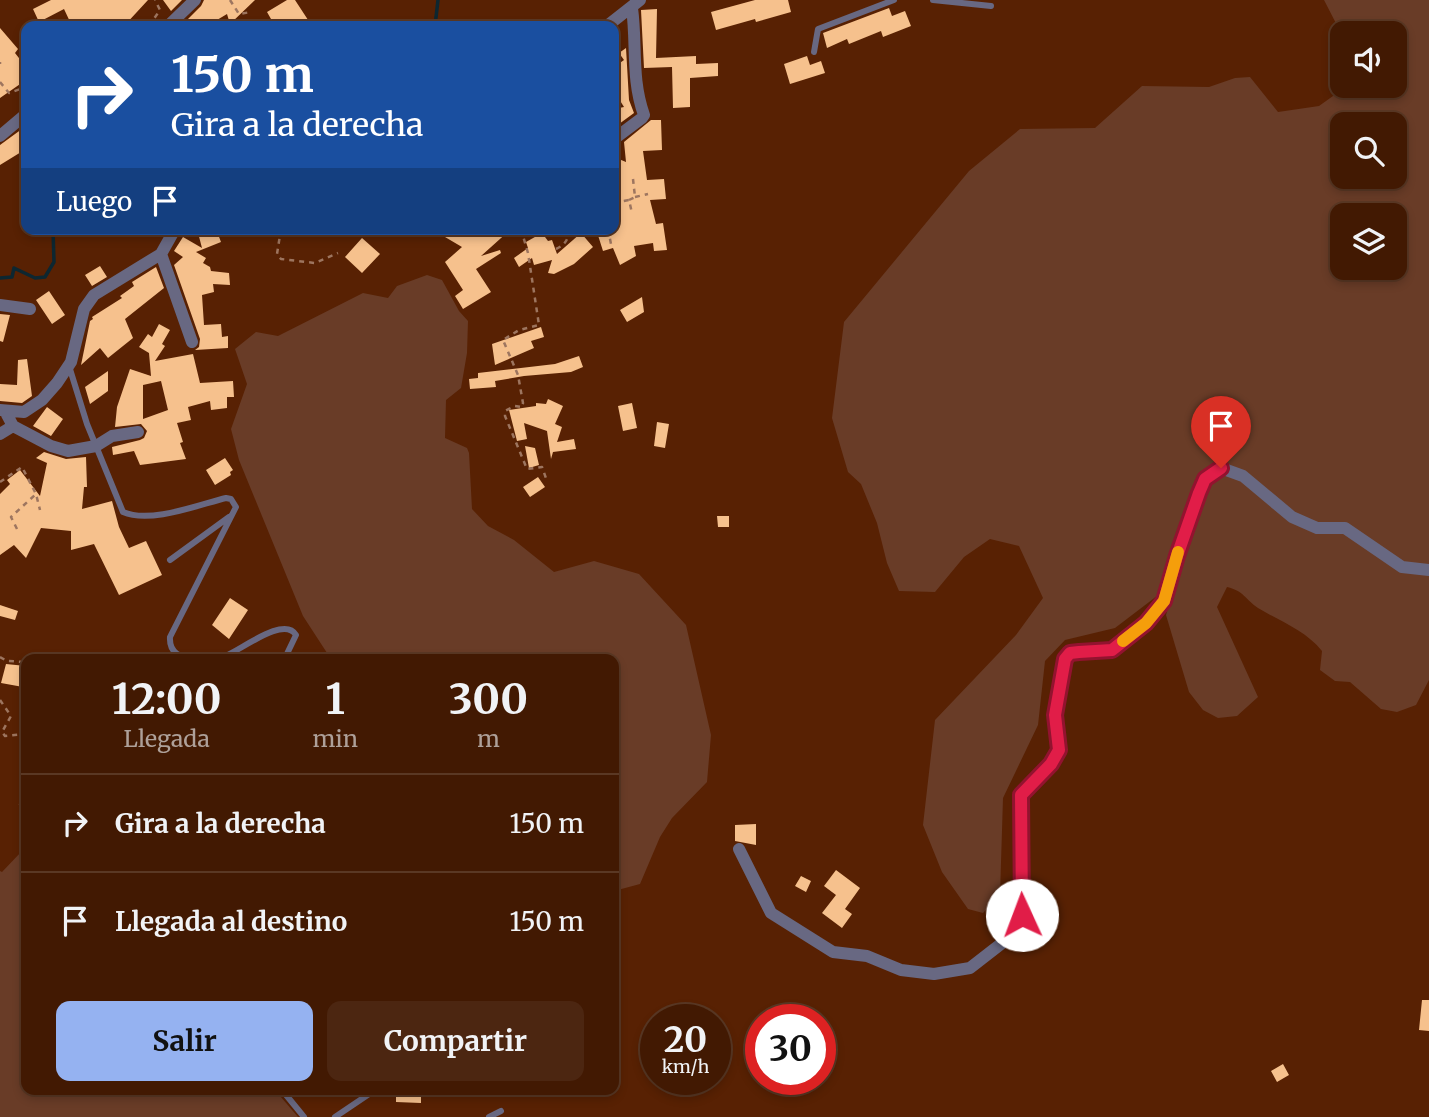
<!DOCTYPE html>
<html lang="es">
<head>
<meta charset="utf-8">
<style>
	:root { --surface:#421902; --page:#4c2611; --text:#f1f3f6; --muted:#aea099; --line:#5a3824; --accent:#95b2f1 }
	body { margin:0; font-family:Merriweather,serif; background:var(--page); color:var(--text); height:100vh; display:flex; flex-direction:column; font-size:26px; white-space:nowrap }
	* { box-sizing:border-box; margin:0 }
	p { font-size:23px; color:var(--muted) }
	.icon { flex:none; width:38px; height:38px; fill:none; stroke:currentColor; stroke-width:2; stroke-linecap:round; stroke-linejoin:round }
	.map { position:relative; flex:1; overflow:hidden }
	.side { position:absolute; left:21px; top:654px; width:598px; height:441px; display:flex; flex-direction:column; background:var(--surface); border-radius:14px; box-shadow:0 4px 10px #0003,0 0 0 2px var(--line) }
	.side>* { flex:none }
	.hud { position:absolute; left:21px; top:21px; width:598px; height:214px; border-radius:14px; box-shadow:0 4px 10px #0003,0 0 0 2px var(--line); background:#1a4fa0; color:#fff; overflow:hidden }
	.controls { position:absolute; left:1330px; top:21px; display:grid; gap:14px }
	.controls a { display:grid; place-items:center; width:77px; height:77px; border-radius:14px; background:var(--surface); box-shadow:0 4px 10px #0003,0 0 0 2px var(--line); font-size:35px }
	.speed { position:absolute; left:640px; top:1004px; display:flex; gap:14px; font-size:35px; font-weight:700; text-align:center }
	.speed>* { display:grid; place-content:center; width:91px; height:91px; border-radius:50%; background:var(--surface); box-shadow:0 4px 10px #0003,0 0 0 2px var(--line); line-height:1 }
	.speed small { font-size:18px; font-weight:400 }
	.speed .limit { border:10px solid #d22; background:#fff; color:#111 }
	.pin { position:absolute; display:grid; place-items:center; width:60px; height:60px; color:#fff; margin:-72px -30px; border-radius:50% 50% 50% 0; rotate:-45deg; box-shadow:0 0 7px #0007 }
	.pin .icon { rotate:45deg }
	.me { position:absolute; width:77px; margin:-38px; rotate:358deg; stroke-linejoin:round; filter:drop-shadow(0 0 5px #0008) }
	.turn { display:flex; align-items:center; gap:24px; height:147px; padding:0 35px; font-size:32px }
	.turn .icon { width:91px; height:91px; stroke-width:2.5 }
	.turn b { display:block; font-size:49px; line-height:60px }
	.then { display:flex; align-items:center; height:66px; padding:0 35px; background:#0003; gap:14px; font-size:26px }
	.eta { display:flex; justify-content:space-evenly; align-items:center; height:119px; text-align:center }
	.eta b { font-size:42px; font-weight:700; line-height:49px }
	.cta { display:flex; gap:14px; margin-top:auto; padding:14px 35px }
	.cta a { flex:1; height:80px; border-radius:14px; background:var(--accent); color:#111; font-size:28px; font-weight:700; line-height:80px; text-align:center }
	.cta a+a { background:var(--page); color:var(--text) }
	ul { padding:0; list-style:none }
	li { display:flex; align-items:center; gap:21px; height:98px; padding:0 35px; border-top:2px solid var(--line) }
	li div { flex:1 }
	li b { display:block; font-size:26px }
	li em { font-style:normal }
	.map>svg:first-child { display:block }
	.green { fill:#693c27; fill-rule:evenodd }
	.lines { fill:none; stroke-linecap:round; stroke-linejoin:round }
	.stream { stroke:#0d2731; stroke-width:3.5 }
	.building { fill:#f6c18d; fill-rule:evenodd }
	.path { stroke:#9d755f; stroke-width:2.5; stroke-dasharray:5 5; stroke-linecap:butt }
	.lane { stroke:#686882; stroke-width:6 }
	.street { stroke:#686882; stroke-width:12 }
	.route-casing { stroke:#92132f; stroke-width:18 }
	.route { stroke:#e11d48; stroke-width:12 }
	.slow { stroke:#f59e0b; stroke-width:12 }
</style>
</head>
<body>
<div class="map">
<svg width="1429" height="1117" viewBox="0 0 1429 1117">
	<rect width="100%" height="100%" fill="#582103"/>
	<path class="green" d="M1324,0H1429V680L1416,705L1397,712L1381,709L1350,682L1335,681L1320,670L1322,651C1305,630 1281,622 1258,608C1245,599 1244,591 1227,587L1217,607L1258,697L1237,716L1218,718L1203,710L1189,692L1166,615L1171,597L1157,596L1115,628L1065,640L1045,661L1038,725L1003,798L1000,895L983,913L968,909L942,872L923,825L935,720L1016,635L1043,598L1019,546L990,539L964,557L935,592L899,591L887,563L877,523L861,484L848,472L832,418L844,322L969,171L1020,129L1095,128L1142,86L1209,87L1235,78L1250,77L1278,112L1319,106L1347,86H1395V33H1342V35ZM1342,124H1395V177H1342ZM1342,215H1395V268H1342Z
		M427,275L442,280L459,311L468,321L467,353L461,388L446,400L445,438L467,448L469,453L472,509L488,526L514,540L554,572L594,561L639,574L686,625L711,735L707,782L672,818L660,837L640,884L614,891V660H421L414,654C393,657 347,666 329,656L303,616L239,460L231,429L247,384L235,349L256,332L278,336L363,293L388,298L397,286Z
		M26,841V1090H275L298,1117H0V871L2,872L22,851Z"/>
	<g class="lines">
		<path class="stream" d="M435,26L438,0
			M0,278L12,277L14,268L35,278L45,277L54,262L53,229"/>
	</g>
	<path class="building" d="M51,0H148L124,26H72L64,9L39,22L33,9Z
		M163,0H182L171,11Z
		M204,0H255L230,24L227,14L207,26H184L182,25L201,6Z
		M287,0H295L312,26H275L267,12Z
		M755,0H788L791,12L756,22L755,19L716,30L711,12Z
		M889,8L892,16L905,11L911,26L883,37L881,31L849,44L847,39L827,48L823,33Z
		M657,9L656,58L696,56V64L718,63V76L690,78V107L673,108L672,67L644,68L641,10Z
		M0,28L18,49L15,53L26,67V80L0,98Z
		M626,48L629,100L634,113L619,124L614,118V109L624,107L614,91V67L624,60L619,53Z
		M807,56L810,65L821,61L825,73L790,84L784,64Z
		M651,120H661L662,150L643,151L647,180L664,179L666,199L650,200L656,224L663,223L667,250L654,251L653,243L634,246L636,256L620,265L613,248L603,251L596,229H614V157L626,162L624,142Z
		M26,126V149L0,165V145Z
		M197,229H216L221,242L196,252L206,258L203,263L210,267L211,271L229,273L230,285L213,284L214,292L202,295L204,325L221,324L222,337L228,336V348L195,350L199,347L200,339L174,265L183,257L174,251L183,237L202,248Z
		M449,229H511L481,256L500,250L501,253L476,269L491,292L463,309L455,296L463,290L445,262L462,247L445,237Z
		M542,233L548,241L552,240L557,254L581,233L593,247L574,264L554,274L548,273L552,260L534,265L532,258L519,267L514,258L528,248L526,242Z
		M362,238L380,254L362,273L345,257Z
		M100,266L107,277L92,286L85,275Z
		M156,267L164,288L125,319L133,338L108,358L100,348L81,365L90,321L93,319L92,317L122,298L120,296L134,286L132,282Z
		M49,291L65,315L52,324L36,300Z
		M642,297L644,312L627,322L620,310Z
		M0,314L10,315L3,342L0,341Z
		M159,324L170,330L162,344L165,346L155,361L193,354L200,383L233,381L234,397H227V408L211,410L210,401L188,407L191,420L177,423L183,442L180,443L186,459L140,465L134,451L113,455L112,447L140,440L144,438L147,431L141,424L115,427L117,407L130,369L151,376L149,353L139,347L148,334L152,337ZM161,381L168,410L143,419V385Z
		M541,327L544,337L531,341L534,348L495,365L492,344Z
		M579,356L583,367L571,372L524,376L495,381L496,387L470,389L469,379L478,378V373L555,364Z
		M27,359L32,396L22,403L0,401V384L17,385L18,360Z
		M108,371V391L90,404L85,387Z
		M548,399L563,406L555,424L562,427L557,442L574,439L576,449L553,452L551,459L547,431L524,423L527,439L517,441L509,410L536,406V403L546,404Z
		M632,403L637,428L623,431L618,406Z
		M47,407L63,419L51,436L33,426Z
		M657,422L669,424L665,448L654,446Z
		M525,446L535,448L539,465L529,468Z
		M44,452L66,459L86,457L87,487H84L82,509L112,501L119,527L129,548L146,541L162,575L119,595L94,544L71,550V531L41,528L26,558L14,545L0,555V494L10,484L7,480L20,470L40,496L47,463L36,458Z
		M225,458L233,470L230,472L231,475L215,485L206,470Z
		M538,477L545,487L530,497L523,487Z
		M717,516H729V527H718Z
		M230,598L248,610L229,639L212,625Z
		M0,605L18,611L15,620L0,616Z
		M6,664L26,666L23,687L1,683Z
		M756,824V845L735,841V825Z
		M836,870L860,888L845,909L852,914L842,928L822,913L836,895L824,886Z
		M801,876L811,881L806,892L795,886Z
		M1422,1000H1429V1031L1419,1030Z
		M1283,1064L1289,1075L1277,1082L1271,1071Z
		M396,1090H421V1103L396,1102Z"/>
	<g class="lines">
		<path class="path" d="M230,0L239,14L251,12
			M149,26L160,10L155,0
			M0,62V64
			M0,82L9,93L26,87
			M635,197L648,194
			M629,200L635,197L633,179
			M614,203L629,200L632,213
			M281,229L277,254L281,259L315,263L338,253
			M521,229L528,253L539,325L519,330L503,340L518,375L523,403L522,407L515,406L505,411V416L527,469L542,467L547,481
			M608,229L611,244
			M556,249C565,245 569,239 569,229
			M0,482L22,467L36,494L40,510
			M17,529L11,517L36,494
			M0,657L7,661L26,662
			M0,700L11,716L2,732L5,736L26,734
			M20,805L26,767"/>
		<path class="lane" d="M933,0L991,6
			M814,52L818,29L894,0
			M69,366L87,424L123,512C150,524 198,505 226,498L231,499L236,507L170,637C169,653 180,657 194,660
			M170,560L229,517
			M196,660C205,658 216,658 225,656C240,651 284,615 296,635L284,660
			M282,1090L304,1117
			M442,1090L443,1091
			M335,1117L375,1090
			M489,1117L501,1111"/>
		<path class="street" d="M168,26L195,0
			M607,26L640,0
			M0,136L26,114
			M614,139L642,118L644,115C631,79 637,44 632,8
			M161,254L192,342
			M0,305L30,309
			M0,410L24,412L42,400L57,383L71,362L84,309L94,295L161,254L175,229
			M5,411L13,426L51,446L68,451L96,446L112,436L138,432
			M0,434L13,426
			M739,849L771,913L833,952L867,956L901,970L934,974L970,968L1006,940L1022,915L1021,795L1050,764L1058,750L1055,715L1065,659L1070,653L1079,652L1112,650L1146,623L1164,601L1177,556L1199,493L1205,479L1221,468L1243,476L1292,517L1317,528H1345L1402,567L1429,570"/>
	</g>
	<g class="lines">
		<defs>
			<path id="route" d="M1022,915L1021,795L1051,764L1059,750L1055,715L1065,659L1070,653L1079,652L1112,650L1146,623L1164,601L1177,556L1199,493L1205,479L1221,468"/>
		</defs>
		<use href="#route" class="route-casing"/>
		<use href="#route" class="route"/>
		<path class="slow" d="M1123,641L1146,623L1164,601L1178,552"/>
	</g>
</svg>
<div class="controls">
<a><svg class="icon" aria-label="sound" viewBox="0 0 24 24"><path d="M4 9h4l5-4v14l-5-4H4zM17 9q2 3 0 6"/></svg></a>
<a><svg class="icon" aria-label="search" viewBox="0 0 24 24"><circle cx="10" cy="10" r="6"/><path d="M15 15l6 6"/></svg></a>
<a><svg class="icon" aria-label="layers" viewBox="0 0 24 24"><path d="M12 4l9 5-9 5-9-5zM3 14l9 5 9-5"/></svg></a>
</div>
<div class="speed"><div>20<small>km/h</small></div><div class="limit">30</div></div>
<div class="pin" style="left:1221px;top:468px;background:#d93025"><svg class="icon" aria-label="arrive" viewBox="0 0 24 24"><path d="M6 21V4h12l-3 4 3 4H6"/></svg></div>
<svg class="me" style="left:1022px;top:915px" viewBox="-20 -20 40 40"><circle r="19" fill="#fff"/><path d="M0-13L10 11 0 6-10 11z" fill="#e11d48"/></svg>
<div class="hud">
<div class="turn"><svg class="icon" aria-label="right" viewBox="0 0 24 24"><path d="M7 20v-9h11M14 6l5 5-5 5"/></svg><div><b>150 m</b>Gira a la derecha</div></div>
<div class="then">Luego<svg class="icon" aria-label="arrive" viewBox="0 0 24 24"><path d="M6 21V4h12l-3 4 3 4H6"/></svg></div>
</div>
<section class="side">
<div class="eta">
<div><b>12:00</b><p>Llegada</p></div>
<div><b>1</b><p>min</p></div>
<div><b>300</b><p>m</p></div>
</div>
<ul>
<li><svg class="icon" aria-label="right" viewBox="0 0 24 24"><path d="M7 20v-9h11M14 6l5 5-5 5"/></svg><div><b>Gira a la derecha</b></div><em>150 m</em></li>
<li><svg class="icon" aria-label="arrive" viewBox="0 0 24 24"><path d="M6 21V4h12l-3 4 3 4H6"/></svg><div><b>Llegada al destino</b></div><em>150 m</em></li>
</ul>
<div class="cta"><a>Salir</a><a>Compartir</a></div>
</section>
</div>
</body>
</html>
